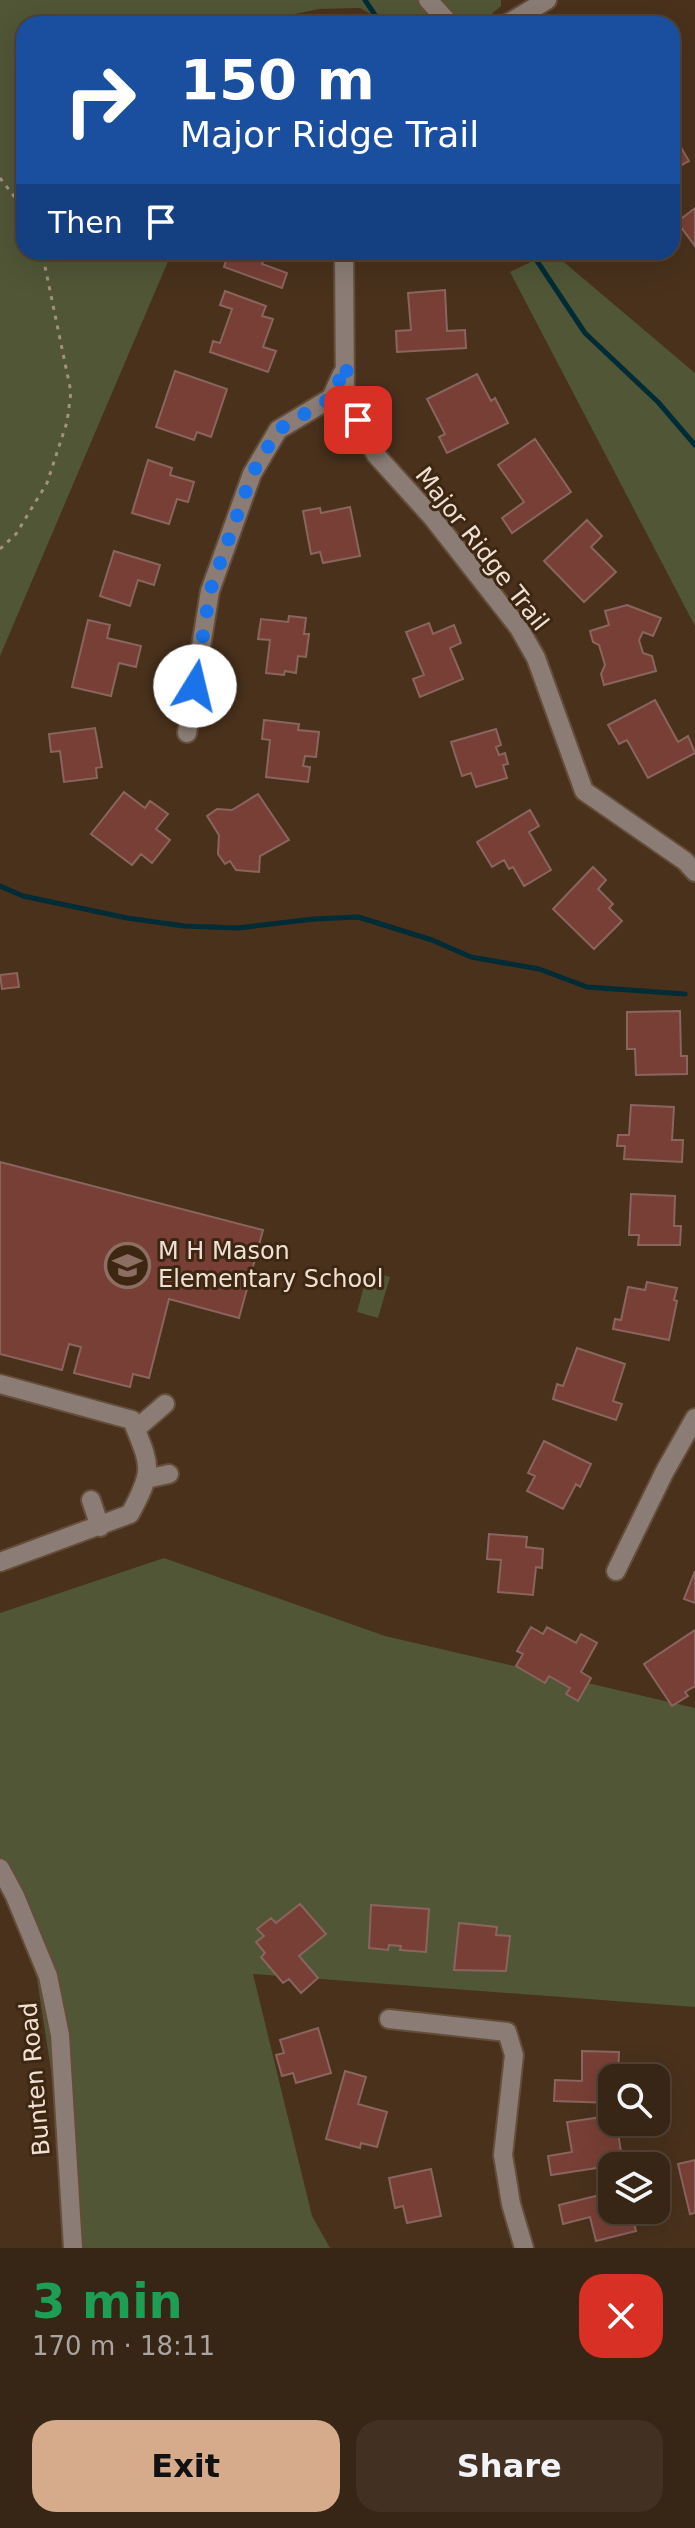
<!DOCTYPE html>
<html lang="en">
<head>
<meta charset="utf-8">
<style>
	:root { --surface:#372515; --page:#423122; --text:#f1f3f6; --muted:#aaa5a0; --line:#514234; --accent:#d6ab8b }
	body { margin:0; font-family:"DejaVu Sans",sans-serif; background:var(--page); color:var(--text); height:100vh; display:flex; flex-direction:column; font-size:30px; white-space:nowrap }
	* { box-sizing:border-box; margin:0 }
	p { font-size:26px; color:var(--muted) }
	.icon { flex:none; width:44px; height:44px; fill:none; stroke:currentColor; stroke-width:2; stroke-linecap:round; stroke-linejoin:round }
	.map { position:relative; height:2248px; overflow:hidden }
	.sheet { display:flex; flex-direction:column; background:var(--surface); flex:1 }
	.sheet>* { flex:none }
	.banner { position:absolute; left:16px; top:16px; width:664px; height:244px; border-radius:24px; box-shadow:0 8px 32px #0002,0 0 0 2px var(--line); background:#1a4fa0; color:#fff; overflow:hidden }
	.fabs { position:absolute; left:598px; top:2064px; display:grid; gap:16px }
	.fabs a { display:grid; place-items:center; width:72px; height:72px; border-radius:16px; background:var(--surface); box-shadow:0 8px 32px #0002,0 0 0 2px var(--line); font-size:40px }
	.pin { position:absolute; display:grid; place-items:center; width:68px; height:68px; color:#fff; margin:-34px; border-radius:16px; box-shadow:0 4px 12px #0006 }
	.me { position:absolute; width:88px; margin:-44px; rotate:9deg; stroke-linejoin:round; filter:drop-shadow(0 0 6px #0008) }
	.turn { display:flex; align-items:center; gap:28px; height:168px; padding:0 32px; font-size:36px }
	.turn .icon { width:104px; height:104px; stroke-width:2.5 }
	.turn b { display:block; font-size:56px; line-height:68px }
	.then { display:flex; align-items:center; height:76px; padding:0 32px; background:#0003; gap:16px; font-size:30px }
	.round { display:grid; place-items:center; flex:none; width:84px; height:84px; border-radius:24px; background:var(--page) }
	.head { display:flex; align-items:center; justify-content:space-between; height:136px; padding:0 32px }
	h1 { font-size:48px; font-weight:700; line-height:60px; color:#1e9e55 }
	.action { display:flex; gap:16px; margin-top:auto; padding:16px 32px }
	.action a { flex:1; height:92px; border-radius:24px; background:var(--accent); color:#111; font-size:32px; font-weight:700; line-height:92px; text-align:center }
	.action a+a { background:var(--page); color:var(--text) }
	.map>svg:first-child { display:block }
	.green { fill:#505636 }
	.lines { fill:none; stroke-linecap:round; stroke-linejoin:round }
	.stream { stroke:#002c36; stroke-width:5 }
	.building { fill:#783f36; stroke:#89655e; stroke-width:2 }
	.minor-casing { stroke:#644d39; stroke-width:22 }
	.path { stroke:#a39080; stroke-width:3; stroke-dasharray:4 6; stroke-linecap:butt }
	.minor { stroke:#8b7d75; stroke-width:18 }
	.route { stroke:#1a73e8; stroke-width:14; stroke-dasharray:0 25.2 }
	.labels { text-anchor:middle; stroke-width:6; stroke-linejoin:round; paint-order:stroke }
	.street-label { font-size:24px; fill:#f0e0d4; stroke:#3e2712 }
	.poi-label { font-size:24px; fill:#f0e0d4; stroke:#3e2712; text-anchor:start }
</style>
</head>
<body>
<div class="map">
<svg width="695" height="2248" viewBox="0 0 695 2248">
	<rect width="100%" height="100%" fill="#49311c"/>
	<path class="green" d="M0,0H501V6L480,24H388L360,8L319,9L270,19L268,24H24V252H172L0,656Z
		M552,252L695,373V626L510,272Z
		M368,1271L390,1277L378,1318L357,1312Z
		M164,1558L385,1636L695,1708V2007L253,1974L312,2216L330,2248H78L31,1939L0,1856V1613Z"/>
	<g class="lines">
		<path class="stream" d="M365,0L381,24
			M531,252L585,333L658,402L695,445
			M0,886L23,896L127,918L184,926L238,928L314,919L358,917L432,940L471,957L539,969L587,987L685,994"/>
	</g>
	<path class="building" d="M679,144L689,161L672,170V149Z
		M695,208V246L677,222Z
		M229,252H266L262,264L287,273L282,288L224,267Z
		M445,290L447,331L465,330L466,348L397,352L396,331L411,330L408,293Z
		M225,291L266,306L262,316L273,319L263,347L276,351L268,372L210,352L213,341L220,343L232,309L220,305Z
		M175,371L227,389L211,437L197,432L194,440L156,427Z
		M477,374L491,401L495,398L508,423L447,453L439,437L445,434L427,399Z
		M535,439L571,492L512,533L502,518L524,502L498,465Z
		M148,460L172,468L170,475L194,482L188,502L177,499L169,524L132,513Z
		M350,507L360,556L323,563L320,552L311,554L303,511L320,508L321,513Z
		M587,520L602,536L591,547L616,572L584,602L544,561Z
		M114,551L160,565L154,585L138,580L130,606L100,596Z
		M627,605L661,618L653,636L643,632L639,640L643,653L652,656L656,671L604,685L601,674L605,665L599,645L593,642L590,631L609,625L605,611Z
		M289,616L306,618L304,634H309L306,657L298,656L296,673L285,671L284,675L266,673L270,640L258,639L261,619L288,622Z
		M88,620L110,625L107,638L141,646L136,667L119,663L111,696L72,687Z
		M429,623L433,634L454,625L461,643L450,648L463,679L420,697L413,679L424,675L406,632Z
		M655,700L678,742L688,736L695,753L648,778L627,740L619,744L608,725Z
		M264,720L299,724L298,730L319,732L316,757L305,756L303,766L310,767L308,782L266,777L270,740L262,739Z
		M95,728L102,767L96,768L97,778L64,782L60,751L51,752L49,734Z
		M496,729L501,745L496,747L499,755L505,753L508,764L503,765L507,778L476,787L471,773L462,776L451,742Z
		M124,792L145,808L150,801L168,814L156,829L170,840L152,863L141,854L132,865L91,834Z
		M258,794L289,840L260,856L259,872L236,870L230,861L225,864L218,854L219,835L207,816L217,809L232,810Z
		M530,810L539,826L529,832L551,870L524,886L513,867L509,869L504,860L492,867L477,842Z
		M593,867L606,880L598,889L613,904L609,908L622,921L594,949L553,909Z
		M17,973L19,987L2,989L0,975Z
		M680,1011L681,1056H687V1074L636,1075L635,1049H627V1012Z
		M631,1105L674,1107L672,1140H683L682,1162L624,1159L625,1146H617L618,1135H629Z
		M0,1162L263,1230L239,1318L169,1299L149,1378L133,1374L130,1387L74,1373L81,1347L69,1344L62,1370L0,1354Z
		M631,1194L675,1196L674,1226H681L680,1245H638L639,1235H629Z
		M647,1282L677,1288L674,1300L677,1301L669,1340L613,1329L615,1319L621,1320L628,1287L645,1290Z
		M577,1348L625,1364L613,1401L622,1404L616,1420L553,1399L557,1384L563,1386Z
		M544,1441L591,1464L580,1487L576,1484L563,1509L527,1491L535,1476L528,1473Z
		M489,1534L527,1537L526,1547L543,1549L542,1568L536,1567L533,1595L498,1592L501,1560L487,1559Z
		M695,1571V1603L684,1599Z
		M531,1627L543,1634L547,1627L576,1643L581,1634L597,1643L581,1672L591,1678L578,1701L566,1694L570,1688L549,1676L545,1683L516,1666L523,1654L517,1651Z
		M695,1630V1686L685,1692L688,1696L672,1706L644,1664Z
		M300,1904L326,1934L299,1956L318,1978L301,1993L289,1979L283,1983L261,1957L265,1953L256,1942L264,1936L257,1929L271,1918L276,1923Z
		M371,1905L429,1909L426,1952L400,1950L401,1946L389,1945L388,1950L369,1948Z
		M459,1923L497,1927L496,1935L510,1936L506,1971L454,1970Z
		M318,2028L331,2073L296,2083L293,2073L282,2076L276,2055L284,2053L280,2040Z
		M582,2051L619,2052L618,2078H612V2103L554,2101L555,2080L582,2081Z
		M345,2071L366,2077L358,2104L387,2112L377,2147L361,2143L360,2148L326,2139Z
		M609,2116L611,2129L617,2127L623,2164L551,2175L548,2156L572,2152L567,2122Z
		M695,2160V2213L690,2214L678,2164Z
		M431,2169L441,2216L407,2223L403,2206L395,2208L389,2178Z
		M612,2192V2210H631L636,2231L596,2241L590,2217L563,2224L559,2205Z"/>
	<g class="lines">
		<defs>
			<path id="minor" d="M428,0L450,24
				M507,24L547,0
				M344,252L345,397L376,455L432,517L519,628L536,658L584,791L685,861L695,872
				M187,733L210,591L252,474L278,430L331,398L342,374
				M0,1384L132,1420C150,1466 155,1468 130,1514L0,1562
				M136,1429L165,1404
				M146,1479L169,1474
				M91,1500L100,1527
				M616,1571L665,1471L695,1418
				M0,1868L15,1896L48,1976L60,2035L73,2248
				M389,2019L507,2032L514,2055L503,2155L511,2204L524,2248"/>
		</defs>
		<use href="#minor" class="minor-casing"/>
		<path class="path" d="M0,178L24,209
			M0,549L16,534L47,483L67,422L71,392L42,252"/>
		<use href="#minor" class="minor"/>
	</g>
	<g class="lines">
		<path class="route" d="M195,686L210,591L252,474L278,430L331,398L347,364L345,397L358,420"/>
	</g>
	<defs>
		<symbol id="school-ring" viewBox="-11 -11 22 22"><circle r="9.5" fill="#3e2712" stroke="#8d6e63" stroke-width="1.5"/><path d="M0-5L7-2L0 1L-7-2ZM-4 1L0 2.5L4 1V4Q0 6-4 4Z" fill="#8d6e63"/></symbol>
	</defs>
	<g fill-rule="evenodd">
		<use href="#school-ring" x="102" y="1240" width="51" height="51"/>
	</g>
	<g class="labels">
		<g class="street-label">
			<text transform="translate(482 549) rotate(52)" y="8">Major Ridge Trail</text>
			<text transform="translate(35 2079) rotate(-95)" y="8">Bunten Road</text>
		</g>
		<g class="poi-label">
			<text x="158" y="1259">M H Mason<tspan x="158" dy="28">Elementary School</tspan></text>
		</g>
	</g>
</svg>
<div class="fabs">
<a><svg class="icon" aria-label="search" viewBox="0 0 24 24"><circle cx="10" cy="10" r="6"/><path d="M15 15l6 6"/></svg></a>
<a><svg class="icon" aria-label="layers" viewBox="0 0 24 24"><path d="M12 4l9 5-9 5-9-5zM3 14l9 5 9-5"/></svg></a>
</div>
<div class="pin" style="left:358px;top:420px;background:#d93025"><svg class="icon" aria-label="arrive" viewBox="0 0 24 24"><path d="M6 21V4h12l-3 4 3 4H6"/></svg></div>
<svg class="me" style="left:195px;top:686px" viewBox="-20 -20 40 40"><circle r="19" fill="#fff"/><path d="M0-13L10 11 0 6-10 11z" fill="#1a73e8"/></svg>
<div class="banner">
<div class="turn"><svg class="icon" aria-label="right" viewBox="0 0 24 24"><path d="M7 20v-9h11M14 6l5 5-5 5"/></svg><div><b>150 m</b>Major Ridge Trail</div></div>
<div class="then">Then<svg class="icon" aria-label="arrive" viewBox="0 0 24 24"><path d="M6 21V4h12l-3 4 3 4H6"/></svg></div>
</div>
</div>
<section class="sheet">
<div class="head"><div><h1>3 min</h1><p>170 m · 18:11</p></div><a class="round" style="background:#d93025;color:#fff"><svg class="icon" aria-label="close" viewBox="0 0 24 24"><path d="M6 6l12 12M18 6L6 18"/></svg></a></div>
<div class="action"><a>Exit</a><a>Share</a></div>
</section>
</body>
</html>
